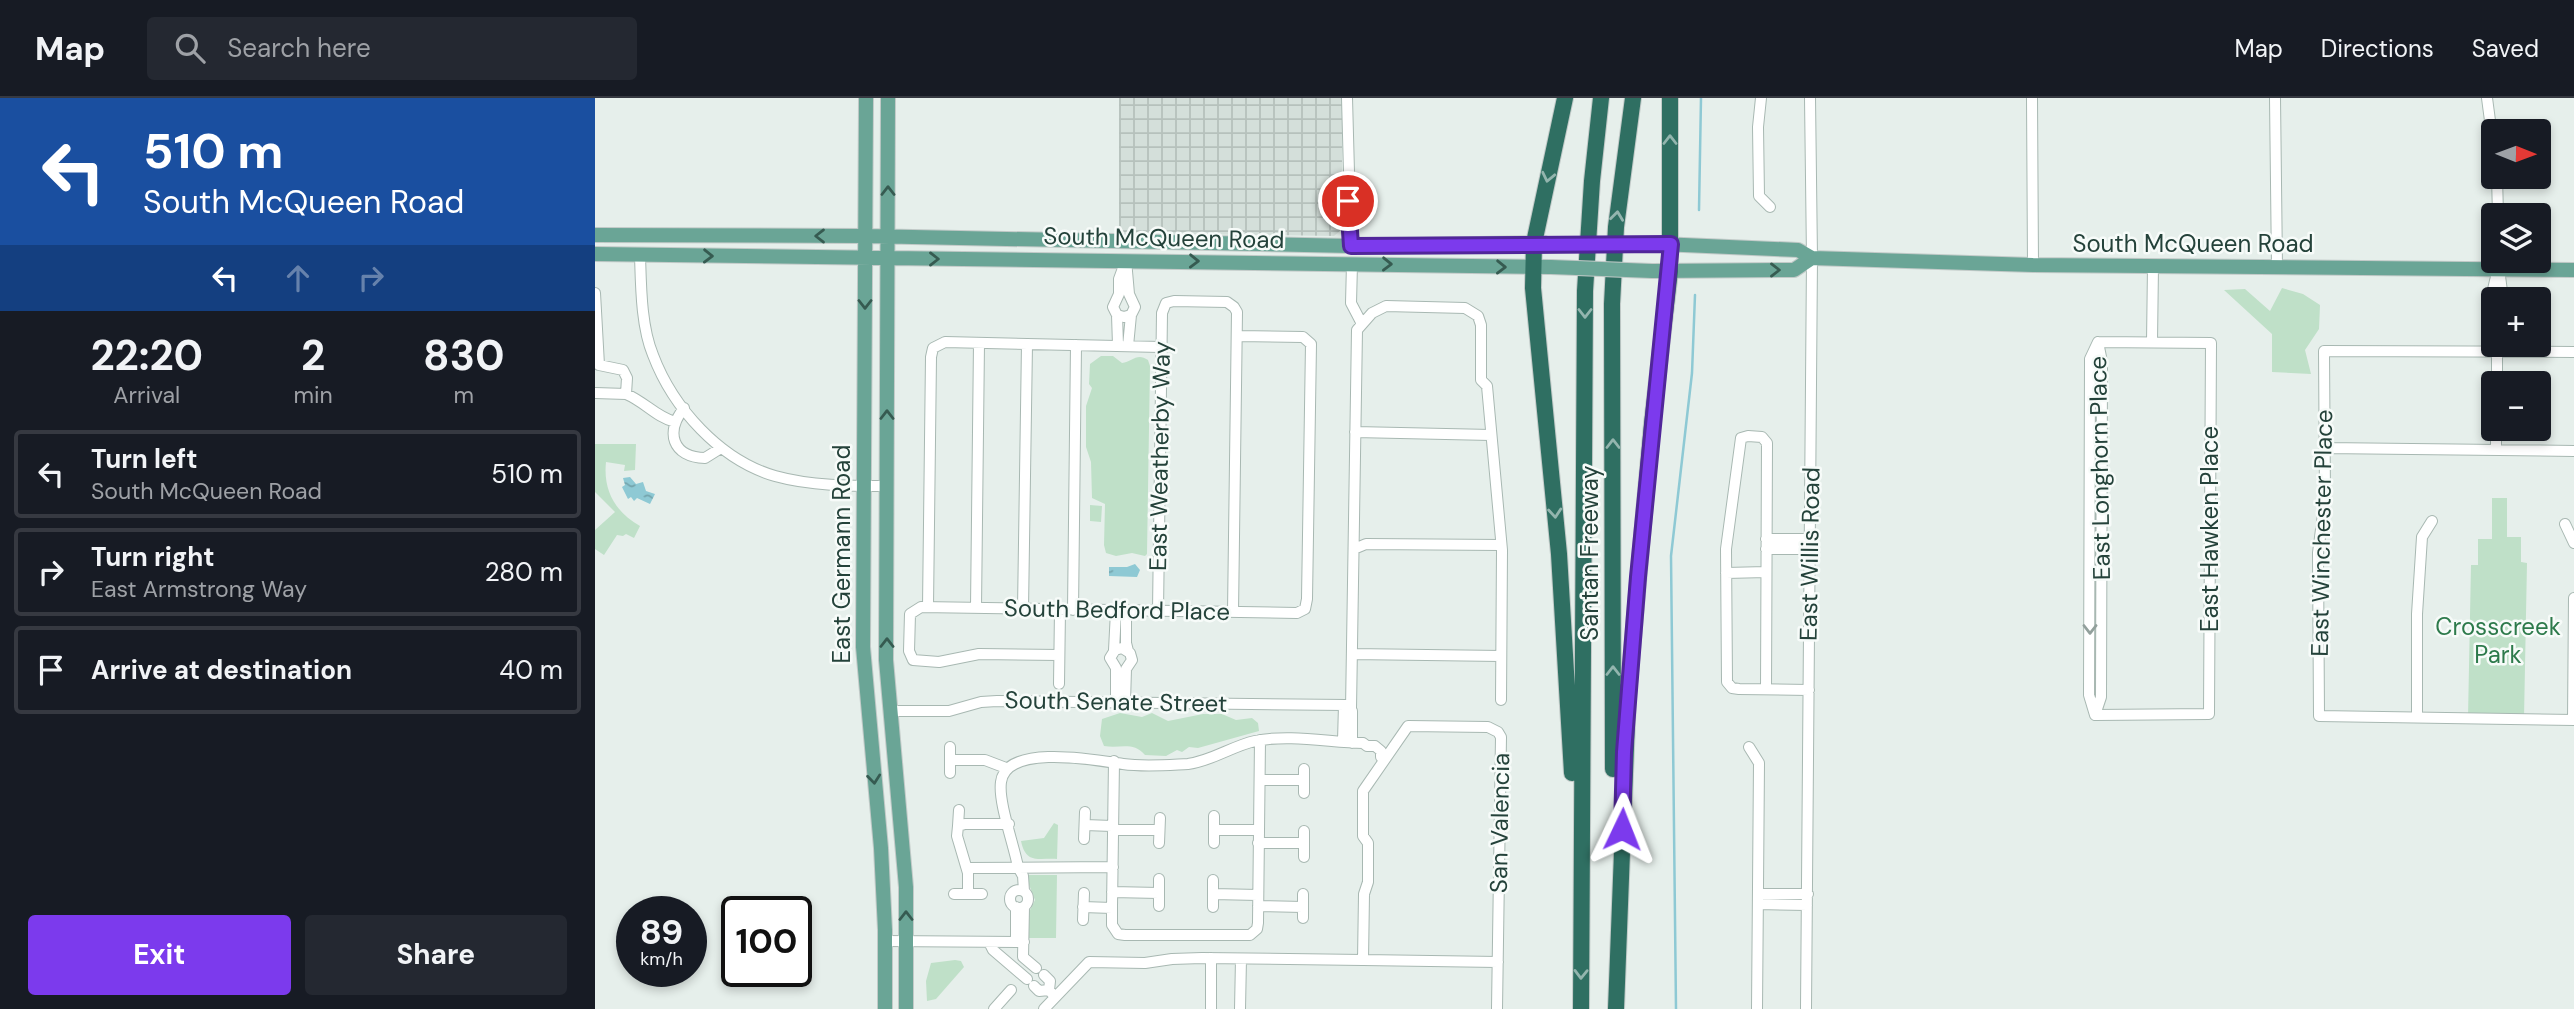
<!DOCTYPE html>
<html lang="en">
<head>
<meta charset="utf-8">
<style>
	:root { --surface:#171b24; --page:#242831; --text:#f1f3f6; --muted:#9ea1a6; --line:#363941; --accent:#7c3aed }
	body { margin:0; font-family:"DM Sans",sans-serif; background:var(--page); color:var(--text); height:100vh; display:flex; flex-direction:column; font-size:26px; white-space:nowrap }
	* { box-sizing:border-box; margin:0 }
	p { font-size:23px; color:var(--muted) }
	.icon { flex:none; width:38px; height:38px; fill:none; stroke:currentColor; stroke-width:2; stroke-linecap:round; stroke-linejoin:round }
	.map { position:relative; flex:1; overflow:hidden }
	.panel { display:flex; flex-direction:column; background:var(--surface); width:595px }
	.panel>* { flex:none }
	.banner { background:#1a4fa0; color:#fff; overflow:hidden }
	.needle { width:46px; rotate:91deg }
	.tools { position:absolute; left:1886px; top:21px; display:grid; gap:14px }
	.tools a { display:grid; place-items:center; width:70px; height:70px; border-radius:7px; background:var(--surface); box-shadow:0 4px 10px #0003; font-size:35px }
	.speed { position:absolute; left:21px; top:798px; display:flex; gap:14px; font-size:35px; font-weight:700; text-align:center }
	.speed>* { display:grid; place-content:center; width:91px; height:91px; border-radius:50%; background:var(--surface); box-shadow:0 4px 10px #0003; line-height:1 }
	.speed small { font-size:18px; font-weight:400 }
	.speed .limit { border:4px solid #111; border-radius:10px; background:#fff; color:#111 }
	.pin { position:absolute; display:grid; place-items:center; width:60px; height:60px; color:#fff; margin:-30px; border:4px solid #fff; border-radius:50%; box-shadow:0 2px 7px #0007 }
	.me { position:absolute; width:77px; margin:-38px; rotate:2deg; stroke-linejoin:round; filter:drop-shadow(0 0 5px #0008) }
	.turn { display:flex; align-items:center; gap:24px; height:147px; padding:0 28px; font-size:32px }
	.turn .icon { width:91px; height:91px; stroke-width:2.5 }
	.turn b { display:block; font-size:49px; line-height:60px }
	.lanes { display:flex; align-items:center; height:66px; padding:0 28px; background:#0003; justify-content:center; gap:35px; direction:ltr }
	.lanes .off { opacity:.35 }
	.eta { display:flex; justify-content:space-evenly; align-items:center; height:119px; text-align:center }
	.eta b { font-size:42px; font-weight:700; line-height:49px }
	.primary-button { display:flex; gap:14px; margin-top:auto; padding:14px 28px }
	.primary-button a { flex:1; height:80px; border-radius:7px; background:var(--accent); color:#fff; font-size:28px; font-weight:700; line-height:80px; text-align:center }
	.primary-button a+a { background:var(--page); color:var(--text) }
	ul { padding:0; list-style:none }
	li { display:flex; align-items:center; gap:21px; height:88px; margin:0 14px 10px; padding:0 14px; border:4px solid var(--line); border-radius:7px }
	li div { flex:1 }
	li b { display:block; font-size:26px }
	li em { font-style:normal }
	header { display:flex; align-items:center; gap:42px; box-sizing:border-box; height:98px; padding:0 35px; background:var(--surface); border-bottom:2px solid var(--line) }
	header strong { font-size:33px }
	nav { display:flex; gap:38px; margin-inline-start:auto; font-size:24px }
	.search { width:490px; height:63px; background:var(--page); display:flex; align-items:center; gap:18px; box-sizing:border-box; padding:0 24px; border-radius:7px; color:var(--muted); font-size:26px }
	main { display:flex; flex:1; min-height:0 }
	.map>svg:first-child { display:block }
	.industrial { fill:url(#industrial-grid) }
	.green { fill:#bfe0c8 }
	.water { fill:url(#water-ripples) }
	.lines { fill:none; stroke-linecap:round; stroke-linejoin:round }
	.stream { stroke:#8ec9d4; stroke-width:2.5 }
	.minor-casing { stroke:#a8b8b2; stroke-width:12 }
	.major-casing { stroke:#c2cac8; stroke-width:16 }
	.highway-casing { stroke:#c2cac8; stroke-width:18 }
	.minor { stroke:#fff; stroke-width:10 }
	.major { stroke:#6aa596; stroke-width:14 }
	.highway { stroke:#2f6f62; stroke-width:16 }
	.major-bridge-casing { stroke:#c2cac8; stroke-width:16; stroke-linecap:butt }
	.major-bridge { stroke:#6aa596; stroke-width:14 }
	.oneway { stroke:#93b5ae }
	.oneway2 { stroke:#365b51 }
	.oneway3 { stroke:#92a09c }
	.route-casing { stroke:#51269a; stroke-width:18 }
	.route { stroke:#7c3aed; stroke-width:12 }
	.labels { text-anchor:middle; stroke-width:5; stroke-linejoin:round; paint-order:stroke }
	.street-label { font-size:24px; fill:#24423a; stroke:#f7fbf9 }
	.park-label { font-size:24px; fill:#2d7a4b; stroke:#f7fbf9 }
</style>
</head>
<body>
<header>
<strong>Map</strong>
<div class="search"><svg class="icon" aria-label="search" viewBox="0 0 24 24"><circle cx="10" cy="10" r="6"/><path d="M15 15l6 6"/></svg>Search here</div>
<nav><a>Map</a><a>Directions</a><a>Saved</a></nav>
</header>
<main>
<section class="panel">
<div class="banner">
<div class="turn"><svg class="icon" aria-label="left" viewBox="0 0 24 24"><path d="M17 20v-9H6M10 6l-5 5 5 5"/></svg><div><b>510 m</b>South McQueen Road</div></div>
<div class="lanes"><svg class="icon" aria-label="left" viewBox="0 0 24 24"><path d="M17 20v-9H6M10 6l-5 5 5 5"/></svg><svg class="icon off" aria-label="ahead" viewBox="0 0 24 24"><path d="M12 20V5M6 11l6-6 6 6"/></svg><svg class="icon off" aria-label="right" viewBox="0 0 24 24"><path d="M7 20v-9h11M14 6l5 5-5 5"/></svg></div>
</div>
<div class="eta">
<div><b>22:20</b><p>Arrival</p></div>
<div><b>2</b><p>min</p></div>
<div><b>830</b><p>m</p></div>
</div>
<ul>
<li><svg class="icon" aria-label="left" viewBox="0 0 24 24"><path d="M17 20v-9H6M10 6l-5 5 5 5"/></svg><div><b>Turn left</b><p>South McQueen Road</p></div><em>510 m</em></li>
<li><svg class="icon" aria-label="right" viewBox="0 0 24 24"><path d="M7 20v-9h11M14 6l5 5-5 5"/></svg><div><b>Turn right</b><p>East Armstrong Way</p></div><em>280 m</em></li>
<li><svg class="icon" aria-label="arrive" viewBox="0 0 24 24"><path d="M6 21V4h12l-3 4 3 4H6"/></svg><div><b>Arrive at destination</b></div><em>40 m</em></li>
</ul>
<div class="primary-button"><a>Exit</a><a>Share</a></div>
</section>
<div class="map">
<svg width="1979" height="911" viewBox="0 0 1979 911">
	<defs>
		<pattern id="industrial-grid" width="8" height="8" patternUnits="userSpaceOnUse" patternTransform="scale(1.75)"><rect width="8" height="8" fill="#d4dfda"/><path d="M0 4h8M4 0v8" fill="none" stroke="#b6c1bc"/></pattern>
		<pattern id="water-ripples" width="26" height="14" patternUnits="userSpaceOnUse" patternTransform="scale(1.75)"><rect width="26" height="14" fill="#8ec9d4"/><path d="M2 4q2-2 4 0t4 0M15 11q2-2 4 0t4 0" fill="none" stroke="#74a5ad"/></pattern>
	</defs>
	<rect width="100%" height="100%" fill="#e6efeb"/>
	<path class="industrial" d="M524,0H747V129L745,133L739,138L524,135Z"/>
	<path class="green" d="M1687,190L1708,196L1725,207L1724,231L1710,252L1716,276L1677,274V236L1629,192L1650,191L1675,213Z
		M506,258H518L527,265C537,264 542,254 553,262L555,268L552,456L550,458L537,455L521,458L511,455L509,447L510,406L497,400L496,364L491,349V308L497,290L494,286L495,266Z
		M0,346H41L40,372L29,373L30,367L11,364C8,392 20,414 45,428L39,440L31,436L28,438L22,437L9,457L0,451V432L20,414L0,394Z
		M1897,400H1912V439H1926V464L1932,465L1929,620L1873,619L1876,467H1883V441H1897Z
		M495,407L507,408L506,424L495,423Z
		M525,615L547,619L557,615L573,623L608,616H627L641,622L657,620L663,625L664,633L603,650L594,649L587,654L582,652L571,658L550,657C538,643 525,651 509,648L505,638L507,621Z
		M459,725L463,727L462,761C442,760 431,766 426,743L449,740Z
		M434,777H462L461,840H432L433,816L440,802L433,784Z
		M360,862L366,863L369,869L341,901L332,903L331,883L336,865Z"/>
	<path class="water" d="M35,379L41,386L48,384L51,393L60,396L55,406L42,400L39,403L36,399L33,401L27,389L30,387L28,380Z
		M540,466L545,472L542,479L514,478V469H532Z"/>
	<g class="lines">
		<path class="stream" d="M1104,112L1106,0
			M1081,911L1076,458L1097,275L1100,197"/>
		<defs>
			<path id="minor" d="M752,0L756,148
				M1166,0L1163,29L1164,98L1175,109
				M1437,0L1438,167
				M1680,0L1682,169
				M1892,0L1899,53
				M1902,79L1903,117
				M45,157C46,188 46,228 58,257C78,310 125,362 180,378C216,388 255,388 292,388
				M531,162L534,196L540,209L536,217L529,219L522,217L518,209L524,196V181Z
				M1903,163L1908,201
				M757,166L756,205L767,226
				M0,195L4,267L28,272L32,280L31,296C50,304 61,319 80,324
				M522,217L523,247
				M1557,244L1558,168
				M533,248L536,217
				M1902,252C1889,231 1896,195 1903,172
				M1979,254L1729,253L1730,400L1723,455L1724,618L1979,622
				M1902,285V252L1904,247
				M0,295L31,296
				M89,310C70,334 77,359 110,360L126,350
				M760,334L896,337
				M1730,350L1979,353
				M1901,351V331
				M1970,426L1979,445
				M1171,441H1215
				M759,451L771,446L906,447
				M1171,451H1215
				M1131,475L1171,474
				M333,509L336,259L338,250L350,244L566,249
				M381,510L384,245
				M428,511L432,246
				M478,512L481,247
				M531,513V545L533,553
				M563,513L567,215L571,205L579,203L632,204L639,209L642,214L638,514
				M519,552L521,513
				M757,556L906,558
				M464,557L384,556L344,564L318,562L314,553L315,516L326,509L702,515L710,511L712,501L716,246L708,239L642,238
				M464,586L465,512
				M1171,591L1172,345L1167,339L1153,338L1146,340L1131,451L1132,584L1137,590L1144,591L1214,592
				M521,604V570L515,560L520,552L527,550L535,555L537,562L531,571L530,604
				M756,611L762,232L777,215L791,208L870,210L883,218L886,227V282L892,288L907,452L906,602
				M295,613H354L386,604L402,603L751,607L757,613V645
				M1500,617L1614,616L1616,245L1503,244
				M1500,617L1494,597L1495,261L1503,244
				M1500,617L1506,599L1507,264L1503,244
				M1822,619V516L1827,439L1837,423
				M1978,622L1979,500
				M748,643L749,607
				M1154,649L1164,665L1162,911
				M355,662H390L411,670
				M519,663L517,810V827L523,836L530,837H655L662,831L663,825L665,642
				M355,675V649
				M665,682H708
				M709,695V671
				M490,727L517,728
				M363,728L364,712
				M518,732H564
				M619,732H664
				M489,741L490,714
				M564,745L565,720
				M619,745V718
				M663,745H709
				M709,759V733
				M372,770L518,769
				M415 801a9 9 0 1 1 18 0a9 9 0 1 1-18 0Z
				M429,793L428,778L423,769C419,747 403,704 406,684C411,645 501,662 528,666C549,669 572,667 593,666C617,663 637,648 660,643C694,636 733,644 768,645L772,648H780L786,653V659
				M517,794L564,795
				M359,796H387
				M373,796V775L362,738L363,728L370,726H414
				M618,796L663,797
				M1163,796H1213
				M1163,806L1212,807
				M564,808V781
				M663,808L708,809
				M429,809L428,859L441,870
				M488,809L517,810
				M618,809V782
				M708,820V796
				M488,822L489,795
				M290,843L429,844
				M394,844L398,852L432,881
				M421,844V809
				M616,860V911
				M768,862L903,864
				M449,877L455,883L454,892L460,899
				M439,888L444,893L454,892
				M399,911L416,892
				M449,911L494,864L550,865L577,861L607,860L768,862L769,796L773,784V745L768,738V693L813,628L893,629L903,634L906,639L902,911
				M645,911L646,861
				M1211,911L1217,160L1215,0"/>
			<path id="major" d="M271,0L268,549L286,750L290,832V911
				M293,0L291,562L311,789V911
				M0,137L271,138L756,148L949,145
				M1066,146L1203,152L1217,160L1438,167L1979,172
				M0,156L956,169
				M1057,173L1199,172L1217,160"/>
			<path id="highway" d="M970,0L939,145L938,190L964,456L977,675
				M1018,671L1017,206L1021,129L1038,0
				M986,911L990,193L997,83L1006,0
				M1021,911L1033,597L1057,326L1075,173V0"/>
		</defs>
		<use href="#minor" class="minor-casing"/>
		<use href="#major" class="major-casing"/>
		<use href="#highway" class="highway-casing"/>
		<use href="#minor" class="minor"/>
		<use href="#major" class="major"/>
		<use href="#highway" class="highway"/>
		<defs>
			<path id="major-bridge" d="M957,146L1058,147
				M956,169L1057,173"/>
		</defs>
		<use href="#major-bridge" class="major-bridge-casing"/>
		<use href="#major-bridge" class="major-bridge"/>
	</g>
	<defs><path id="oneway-chevron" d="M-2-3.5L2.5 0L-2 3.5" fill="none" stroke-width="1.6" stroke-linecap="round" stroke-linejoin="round" transform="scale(1.75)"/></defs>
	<g class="oneway">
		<use href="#oneway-chevron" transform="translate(1075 42) rotate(-90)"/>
		<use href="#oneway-chevron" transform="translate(953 79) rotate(102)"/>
		<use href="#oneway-chevron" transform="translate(1022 118) rotate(-83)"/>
		<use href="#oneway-chevron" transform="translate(990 215) rotate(90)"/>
		<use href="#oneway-chevron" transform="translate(1018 346) rotate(-90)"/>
		<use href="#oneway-chevron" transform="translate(960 415) rotate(85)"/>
		<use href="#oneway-chevron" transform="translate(1018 573) rotate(-90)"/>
		<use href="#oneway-chevron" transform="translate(986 876) rotate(91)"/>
	</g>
	<g class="oneway2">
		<use href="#oneway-chevron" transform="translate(293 93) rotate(-90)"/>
		<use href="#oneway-chevron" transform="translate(225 138) rotate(-180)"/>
		<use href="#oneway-chevron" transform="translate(113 158) rotate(1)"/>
		<use href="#oneway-chevron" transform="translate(339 161)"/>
		<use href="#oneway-chevron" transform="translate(599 163) rotate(1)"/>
		<use href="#oneway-chevron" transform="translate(792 166) rotate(1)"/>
		<use href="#oneway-chevron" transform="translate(906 169) rotate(1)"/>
		<use href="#oneway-chevron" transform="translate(1180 172)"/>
		<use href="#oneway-chevron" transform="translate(270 206) rotate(90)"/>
		<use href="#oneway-chevron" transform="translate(292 317) rotate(-90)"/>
		<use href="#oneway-chevron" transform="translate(292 545) rotate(-90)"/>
		<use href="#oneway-chevron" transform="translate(279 681) rotate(84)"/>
		<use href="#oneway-chevron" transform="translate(311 818) rotate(-90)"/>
	</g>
	<use class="oneway3" href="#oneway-chevron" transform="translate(1495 531) rotate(90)"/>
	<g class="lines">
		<defs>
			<path id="route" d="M753,103L756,148L1076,146L1043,479L1029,654L1027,731"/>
		</defs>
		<use href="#route" class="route-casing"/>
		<use href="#route" class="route"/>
	</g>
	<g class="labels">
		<g class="street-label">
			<text transform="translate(569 140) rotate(1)" y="8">South McQueen Road</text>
			<text x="1598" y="154">South McQueen Road</text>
			<text transform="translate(565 358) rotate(-89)" y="8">East Weatherby Way</text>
			<text transform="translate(1505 370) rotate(-91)" y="8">East Longhorn Place</text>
			<text transform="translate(1615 431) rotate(-90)" y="8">East Hawken Place</text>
			<text transform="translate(1727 435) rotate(-89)" y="8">East Winchester Place</text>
			<text transform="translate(995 455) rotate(-90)" y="8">Santan Freeway</text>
			<text transform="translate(247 456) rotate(-90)" y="8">East Germann Road</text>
			<text transform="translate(1215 456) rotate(-89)" y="8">East Willis Road</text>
			<text transform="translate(522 512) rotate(1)" y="8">South Bedford Place</text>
			<text transform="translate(521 604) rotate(1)" y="8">South Senate Street</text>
			<text transform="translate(905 725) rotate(-89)" y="8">San Valencia</text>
		</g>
		<g class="park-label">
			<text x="1903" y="537">Crosscreek<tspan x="1903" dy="28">Park</tspan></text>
		</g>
	</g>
</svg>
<div class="tools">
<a><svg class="needle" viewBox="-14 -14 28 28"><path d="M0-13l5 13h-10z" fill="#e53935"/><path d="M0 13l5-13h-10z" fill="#9ea1a6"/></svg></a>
<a><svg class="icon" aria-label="layers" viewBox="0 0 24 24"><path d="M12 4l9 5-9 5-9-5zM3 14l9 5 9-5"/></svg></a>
<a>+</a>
<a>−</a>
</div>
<div class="speed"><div>89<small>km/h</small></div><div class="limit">100</div></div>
<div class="pin" style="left:753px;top:103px;background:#d93025"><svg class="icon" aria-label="arrive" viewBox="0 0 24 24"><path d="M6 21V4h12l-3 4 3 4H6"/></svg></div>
<svg class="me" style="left:1027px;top:731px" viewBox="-20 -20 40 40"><path d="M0-17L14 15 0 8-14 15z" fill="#7c3aed" stroke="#fff" stroke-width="4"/></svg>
</div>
</main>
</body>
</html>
